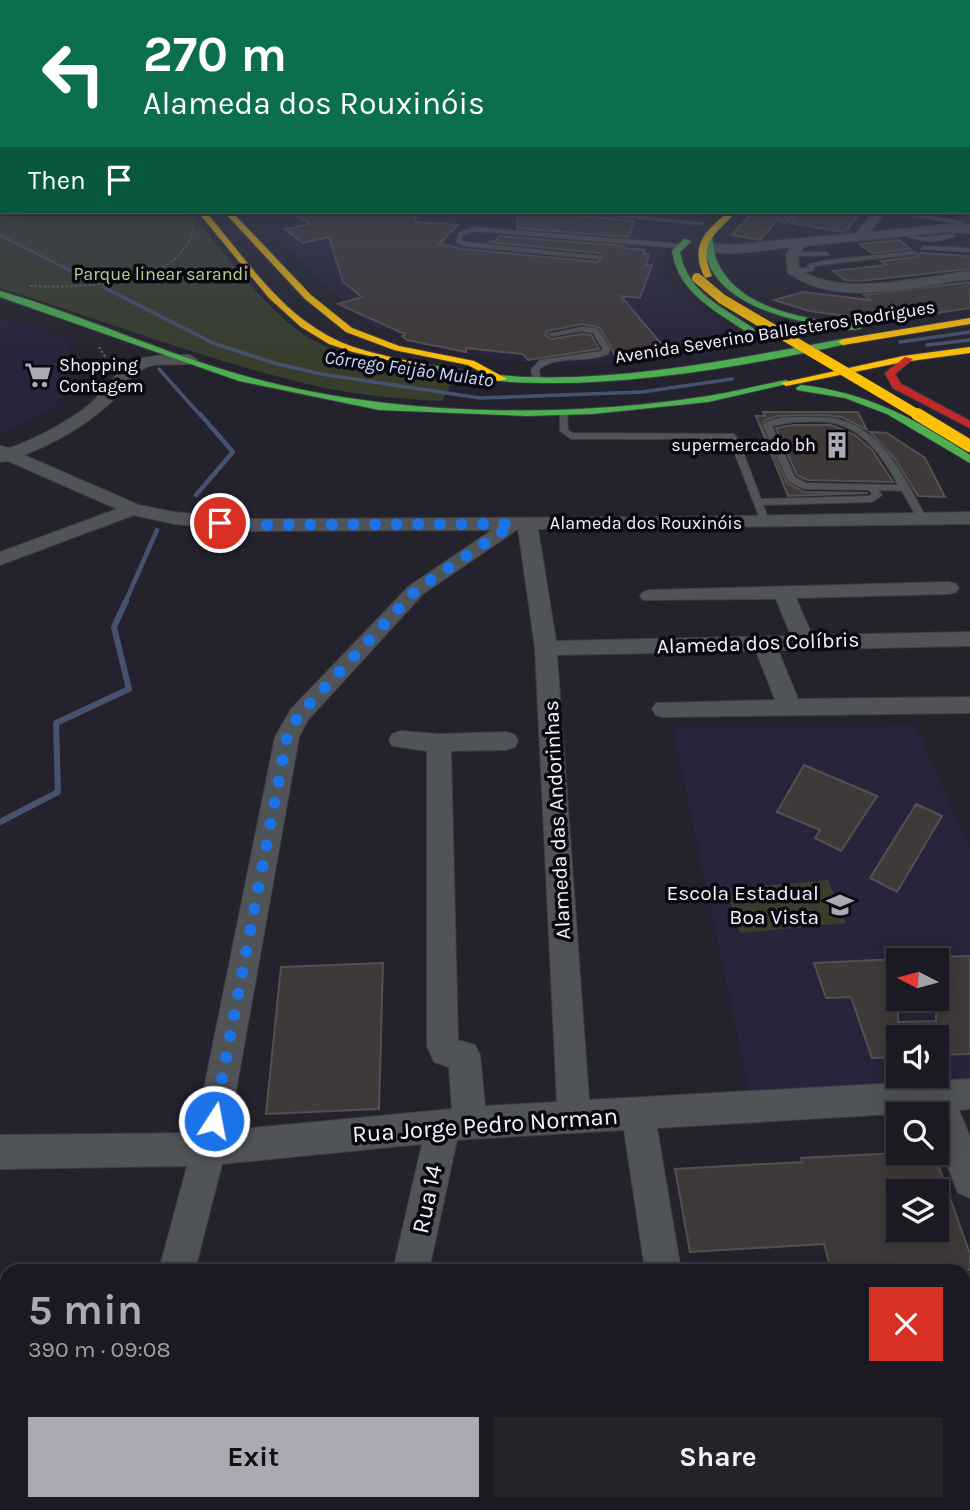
<!DOCTYPE html>
<html lang="en">
<head>
<meta charset="utf-8">
<style>
	:root { --surface:#1b1a22; --page:#24232a; --text:#f1f3f6; --muted:#a0a1a5; --line:#393840; --accent:#abaab4 }
	body { margin:0; font-family:Karla,sans-serif; background:var(--page); color:var(--text); height:100vh; display:flex; flex-direction:column; font-size:26px; white-space:nowrap }
	* { box-sizing:border-box; margin:0 }
	p { font-size:23px; color:var(--muted) }
	.icon { flex:none; width:38px; height:38px; fill:none; stroke:currentColor; stroke-width:2; stroke-linecap:round; stroke-linejoin:round }
	.map { position:relative; flex:1; overflow:hidden }
	.drawer { position:absolute; left:0px; top:1264px; width:971px; height:247px; display:flex; flex-direction:column; background:var(--surface); border-radius:21px 21px 0 0; box-shadow:0 4px 18px #0003,0 0 0 2px var(--line) }
	.drawer>* { flex:none }
	.top-card { position:absolute; left:0px; top:0px; width:971px; height:214px; box-shadow:0 4px 18px #0003,0 0 0 2px var(--line); background:#0b6e4f; color:#fff; overflow:hidden }
	.needle { width:46px; rotate:276deg }
	.tools { position:absolute; left:886px; top:948px; display:grid; gap:14px }
	.tools a { display:grid; place-items:center; width:63px; height:63px; border-radius:0px; background:var(--surface); box-shadow:0 4px 18px #0003,0 0 0 2px var(--line); font-size:35px }
	.pin { position:absolute; display:grid; place-items:center; width:60px; height:60px; color:#fff; margin:-30px; border:4px solid #fff; border-radius:50%; box-shadow:0 2px 7px #0007 }
	.me { position:absolute; width:77px; margin:-38px; rotate:11deg; stroke-linejoin:round; filter:drop-shadow(0 0 5px #0008) }
	.turn { display:flex; align-items:center; gap:24px; height:147px; padding:0 28px; font-size:32px }
	.turn .icon { width:91px; height:91px; stroke-width:2.5 }
	.turn b { display:block; font-size:49px; line-height:60px }
	.then { display:flex; align-items:center; height:66px; padding:0 28px; background:#0003; gap:14px; font-size:26px }
	.round { display:grid; place-items:center; flex:none; width:74px; height:74px; border-radius:0px; background:var(--page) }
	.summary { display:flex; align-items:center; justify-content:space-between; height:119px; padding:0 28px }
	h1 { font-size:42px; font-weight:700; line-height:52px; color:var(--accent) }
	.button { display:flex; gap:14px; margin-top:auto; padding:14px 28px }
	.button a { flex:1; height:80px; border-radius:0px; background:var(--accent); color:#111; font-size:28px; font-weight:700; line-height:80px; text-align:center }
	.button a+a { background:var(--page); color:var(--text) }
	.map>svg:first-child { display:block }
	.built { fill:#27243b; fill-rule:evenodd }
	.green { fill:#383e2c }
	.lines { fill:none; stroke-linecap:round; stroke-linejoin:round }
	.stream-far3 { stroke:#46536f; stroke-width:2.5 }
	.stream-far2 { stroke:#46536f; stroke-width:3.5 }
	.stream-far1 { stroke:#46536f; stroke-width:4.5 }
	.stream { stroke:#46536f; stroke-width:6 }
	.building { fill:#40393a; stroke:#544f52; stroke-width:2; fill-rule:evenodd }
	.lane-casing { stroke:#3e3c45; stroke-width:2 }
	.street-casing { stroke:#3e3c45; stroke-width:2 }
	.fast-casing { stroke:#3e3c45; stroke-width:2 }
	.slow-casing { stroke:#3e3c45; stroke-width:2 }
	.jam-casing { stroke:#3e3c45; stroke-width:2 }
	.path { stroke:#5f6063; stroke-width:2; stroke-dasharray:2.5 2; stroke-linecap:butt }
	.lane { fill:#515457; fill-rule:evenodd }
	.street { fill:#515457; fill-rule:evenodd }
	.fast { fill:#4caf50; fill-rule:evenodd }
	.slow { fill:#ffc107; fill-rule:evenodd }
	.jam { fill:#c62828; fill-rule:evenodd }
	.slow-bridge-far1-casing { stroke:#3e3c45; stroke-width:10; stroke-linecap:butt }
	.slow-bridge-casing { stroke:#3e3c45; stroke-width:14; stroke-linecap:butt }
	.slow-bridge-far1 { stroke:#ffc107; stroke-width:10 }
	.slow-bridge { stroke:#ffc107; stroke-width:12 }
	.route { stroke:#1a73e8; stroke-width:12; stroke-dasharray:0 21.6 }
	.labels { text-anchor:middle; stroke-width:7; stroke-linejoin:round; paint-order:stroke }
	.far-park-label { font-size:18px; fill:#b8cd91; stroke:#0a0911 }
	.far-street-label { font-size:18px; fill:#f4f3fd; stroke:#0a0911 }
	.far-poi-label { font-size:18px; fill:#f4f3fd; stroke:#0a0911; text-anchor:start }
	.far-water-label { font-size:19px; font-style:italic; fill:#cbdbfd; stroke:#0a0911 }
	.street-label { font-size:21px; fill:#f4f3fd; stroke:#0a0911 }
	.poi-label { font-size:21px; fill:#f4f3fd; stroke:#0a0911; text-anchor:end }
	.near-street-label { font-size:24px; fill:#f4f3fd; stroke:#0a0911 }
</style>
</head>
<body>
<div class="map">
<svg width="970" height="1510" viewBox="0 0 970 1510">
	<rect width="100%" height="100%" fill="#24222d"/>
	<path class="built" d="M248,212H700L674,239L662,256L664,280L736,336L715,354L569,366L468,356L368,324Z
		M0,318L66,338L76,369L74,382L56,405L38,417L0,433Z
		M916,726L970,850V1083L749,1090L673,729ZM898,961H936V999H898ZM898,1038H936V1076H898Z"/>
	<path class="green" d="M0,151L2,212H190C223,250 270,317 313,340C355,362 407,371 453,380L442,401C400,399 357,395 315,386C209,361 105,321 0,288Z
		M828,880L846,923L740,933L726,889Z"/>
	<g class="lines">
		<path class="stream-far3" d="M0,235L67,269"/>
		<path class="stream-far2" d="M63,267L83,277
			M103,287L213,343L274,363L321,374L480,398L642,392L732,379
			M900,342L970,332
			M927,345L970,340
			M159,369L201,416"/>
		<path class="stream-far1" d="M196,495L233,452L200,414
			M125,603L157,530"/>
		<path class="stream" d="M0,822L58,792L56,723L129,689L114,627L126,601"/>
	</g>
	<path class="building" d="M292,212H415L416,222L458,225L439,244L463,249L597,262L602,258L599,253L488,242L495,241L499,236L624,246L623,248L645,250L644,254H649L646,265H652L640,298L621,296L668,352L616,357L600,328L582,324L547,331L545,335L552,339L582,334L591,335L599,349L528,360L523,354L466,348V352L407,340L402,336L405,334L338,304L362,297L343,282L329,237L303,243L285,229L310,224Z
		M518,212H571L574,215L634,221L628,237L517,228Z
		M753,212H789L782,222L779,218L760,240L732,235Z
		M801,212H861L846,231L843,232L791,223Z
		M899,240L910,249L872,253L860,244Z
		M920,253L970,256V269L859,281L845,280L833,271L887,265L881,261L916,257Z
		M970,282V308L924,315L867,319L809,311L774,300L803,292L870,300L864,295Z
		M763,412H858L867,430L842,417L823,415L777,416L766,420L761,426L787,483L804,492L868,493L788,496L756,416H765Z
		M793,425H831L855,435L872,450L893,482L807,480L797,475L776,428Z
		M870,432L887,433L925,458L945,497L918,496L895,459Z
		M804,765L877,796L841,851L815,838L820,830L777,812Z
		M916,804L942,816L897,892L870,878Z
		M970,956V1054L936,1055V1038H898V1057L872,1058L851,997L826,998L814,963L898,959V1022L936,1021V957Z
		M383,963L379,1109L266,1114L281,967Z
		M898,1153H934L970,1254V1270H831L824,1244L690,1252L675,1169L802,1162L801,1158ZM898,1192H936V1230H898Z"/>
	<g class="lines">
		<defs>
			<path id="lane" d="M574,212H594L704,223L701,225Z
				M792,212H798L788,223H784Z
				M888,212H902L965,222L962,224Z
				M474,227L680,244L683,246L680,248L475,231L463,235L461,240L465,242L599,256V258L597,259L463,246L456,241L459,233Z
				M903,230L921,237L952,234L955,236C938,243 917,243 901,233Z
				M923,246L970,248V252L921,249Z
				M914,251L917,253L916,254L821,265L814,267V270C809,273 795,273 790,270L793,268H807L808,265L821,261Z
				M826,252L829,254L828,255L792,256L789,254L792,252Z
				M582,327L598,329L610,348L608,354C587,364 555,354 539,370L541,380L534,382L531,370L540,360L602,351V348L593,333L582,331L552,336L548,334Z
				M560,411L567,413L568,430L573,433L734,434L739,441L761,499L870,496L872,494L869,490L804,489L788,481L763,425C774,416 790,417 804,417C816,418 829,416 841,420C885,432 907,483 927,519L925,521H919L902,491L878,490L882,495L872,502L763,505L770,522L765,525L762,524L729,439H571L560,431ZM793,422C807,422 824,420 837,424C866,431 885,461 898,485L806,483L795,477L772,426Z"/>
			<path id="street" d="M873,212H885L870,232L948,224L970,225V233L948,232L805,246L798,254L799,269C841,298 922,277 970,271V279C914,286 838,309 788,273L786,254L791,247C770,249 718,260 702,247L708,243L732,245L856,233Z
				M190,355L198,360L195,363C180,367 162,361 147,367C130,374 121,393 108,405C83,427 55,443 24,455L139,505L174,512L247,519L678,517L970,512V524L538,529L556,641L791,636L776,599L643,600L640,596L643,592L650,590L949,582L956,584L959,588L956,592L949,594L796,598L812,635L970,632V646L778,650L798,699L970,697V713L664,717L656,715L652,709L656,703L775,700L756,651L557,655L589,1100L970,1079V1109L959,1110L970,1137V1198L958,1193L936,1137V1115H928L927,1112L657,1128L681,1270H645L624,1130L470,1139L457,1140L429,1270H393L422,1144L222,1164L195,1270H159L187,1166L0,1169V1135L195,1133L275,737L291,709L409,586L492,530L247,531L174,524L134,515L0,565V552L117,509L8,461L0,462V446L10,448C39,437 66,423 90,404C105,391 117,368 137,360C154,354 172,355 190,355ZM518,529L535,648L557,1102L485,1106L480,1055L475,1045L458,1040L451,751L506,750L515,747L518,741L515,735L506,732L439,734L401,731L392,734L389,740L392,746L427,751V1046L434,1062L449,1067L452,1109L229,1130L299,737L308,720L423,594Z
				M46,1503H89L86,1510H43Z
				M339,1503H381L379,1510H337Z
				M678,1503H720L721,1510H679Z"/>
			<path id="fast" d="M705,233L712,235C713,243 714,254 717,261C735,303 787,315 827,321C838,322 854,321 864,327C855,333 838,328 827,326C779,319 697,297 705,233Z
				M684,239L691,241L680,252C688,294 722,306 754,329V333H748C715,310 679,294 672,251Z
				M0,291C83,315 162,353 245,376C389,416 561,419 708,396C734,392 760,385 786,380L791,383L708,402L592,414L527,416L379,410L239,381L0,297Z
				M843,339L848,342L846,344C729,370 573,397 454,375C441,373 423,373 413,366L418,363C453,369 488,375 524,377C631,381 738,358 843,339Z
				M801,385C865,392 917,419 970,455V463L887,414L845,398L797,390L796,388Z"/>
			<path id="slow" d="M198,212H206C242,254 275,306 325,334C354,351 389,356 422,364V368L353,352L329,344L301,327L269,298Z
				M224,212H232L311,295L352,328L399,346L474,361L507,379L498,381L468,365L394,350L346,332L305,299Z
				M728,212H736C715,235 697,243 712,276L705,278C689,246 705,232 728,212Z
				M970,318V324L843,345L838,342L843,339Z
				M970,347V353L903,362L786,386L781,383L903,356Z"/>
			<path id="jam" d="M905,357L913,359L895,374L901,384L970,421V428L893,388L885,373Z"/>
		</defs>
		<use href="#lane" class="lane-casing"/>
		<use href="#street" class="street-casing"/>
		<use href="#fast" class="fast-casing"/>
		<use href="#slow" class="slow-casing"/>
		<use href="#jam" class="jam-casing"/>
		<path class="path" d="M0,160L2,158
			M30,286C72,288 161,287 185,247C190,240 193,235 192,227
			M99,347L106,358L103,372"/>
		<use href="#lane" class="lane"/>
		<use href="#street" class="street"/>
		<use href="#fast" class="fast"/>
		<use href="#slow" class="slow"/>
		<use href="#jam" class="jam"/>
		<defs>
			<path id="slow-bridge-far1" d="M697,278L722,299L920,416"/>
			<path id="slow-bridge" d="M917,414L970,446"/>
		</defs>
		<use href="#slow-bridge-far1" class="slow-bridge-far1-casing"/>
		<use href="#slow-bridge" class="slow-bridge-casing"/>
		<use href="#slow-bridge-far1" class="slow-bridge-far1"/>
		<use href="#slow-bridge" class="slow-bridge"/>
	</g>
	<linearGradient id="sky" x2="0" y2="1"><stop stop-color="#141319"/><stop offset="0.42" stop-color="#3f4457"/><stop offset="1" stop-color="#3f4457" stop-opacity="0"/></linearGradient>
	<rect width="970" height="362" fill="url(#sky)"/>
	<g class="lines">
		<path class="route" d="M214,1121L287,737L299,715L416,590L513,524L247,525L220,523"/>
	</g>
	<defs>
		<symbol id="supermarket-bare" viewBox="-9 -9 18 18"><path d="M-6-5.5h2.5l.6 2H6L4.5 2H-2.5L-4.4-4H-6ZM-1.5 3.2a1.3 1.3 0 1 0 .1 0ZM3 3.2a1.3 1.3 0 1 0 .1 0Z" fill="#abaab4" stroke="#0a0911" stroke-width="2.5" paint-order="stroke"/></symbol>
		<symbol id="building-bare" viewBox="-9 -9 18 18"><path d="M-4-6H4V6H1V3H-1V6H-4ZM-2.5-4.3h1.7v1.8h-1.7ZM.8-4.3h1.7v1.8H.8ZM-2.5-1h1.7V.8h-1.7ZM.8-1h1.7V.8H.8Z" fill="#abaab4" stroke="#0a0911" stroke-width="2.5" paint-order="stroke"/></symbol>
		<symbol id="school-bare" viewBox="-9 -9 18 18"><path d="M0-5L7-2L0 1L-7-2ZM-4 1L0 2.5L4 1V4Q0 6-4 4Z" fill="#abaab4" stroke="#0a0911" stroke-width="2.5" paint-order="stroke"/></symbol>
	</defs>
	<g fill-rule="evenodd">
		<use href="#supermarket-bare" x="19" y="356" width="38" height="38"/>
		<use href="#building-bare" x="818" y="426" width="38" height="38"/>
		<use href="#school-bare" x="821" y="886" width="38" height="38"/>
	</g>
	<g class="labels">
		<g class="far-park-label">
			<text x="161" y="280">Parque linear sarandi</text>
		</g>
		<g class="far-street-label">
			<text transform="translate(775 332) rotate(-9)" y="6">Avenida Severino Ballesteros Rodrigues</text>
			<text x="646" y="529">Alameda dos Rouxinóis</text>
		</g>
		<g class="far-poi-label">
			<text x="59" y="371">Shopping<tspan x="59" dy="21">Contagem</tspan></text>
			<text x="816" y="451" text-anchor="end">supermercado bh</text>
		</g>
		<g class="far-water-label">
			<text transform="translate(409 368) rotate(8)" y="7">Córrego Feijão Mulato</text>
		</g>
		<g class="street-label">
			<text transform="translate(758 643) rotate(-2)" y="7">Alameda dos Colíbris</text>
			<text transform="translate(557 820) rotate(-93)" y="7">Alameda das Andorinhas</text>
		</g>
		<g class="poi-label">
			<text x="819" y="900">Escola Estadual<tspan x="819" dy="24">Boa Vista</tspan></text>
		</g>
		<g class="near-street-label">
			<text transform="translate(485 1125) rotate(-4)" y="8">Rua Jorge Pedro Norman</text>
			<text transform="translate(427 1199) rotate(-78)" y="8">Rua 14</text>
		</g>
	</g>
</svg>
<div class="tools">
<a><svg class="needle" viewBox="-14 -14 28 28"><path d="M0-13l5 13h-10z" fill="#e53935"/><path d="M0 13l5-13h-10z" fill="#a0a1a5"/></svg></a>
<a><svg class="icon" aria-label="sound" viewBox="0 0 24 24"><path d="M4 9h4l5-4v14l-5-4H4zM17 9q2 3 0 6"/></svg></a>
<a><svg class="icon" aria-label="search" viewBox="0 0 24 24"><circle cx="10" cy="10" r="6"/><path d="M15 15l6 6"/></svg></a>
<a><svg class="icon" aria-label="layers" viewBox="0 0 24 24"><path d="M12 4l9 5-9 5-9-5zM3 14l9 5 9-5"/></svg></a>
</div>
<div class="pin" style="left:220px;top:523px;background:#d93025"><svg class="icon" aria-label="arrive" viewBox="0 0 24 24"><path d="M6 21V4h12l-3 4 3 4H6"/></svg></div>
<svg class="me" style="left:214px;top:1121px" viewBox="-20 -20 40 40"><circle r="17" fill="#1a73e8" stroke="#fff" stroke-width="3"/><path d="M0-11L8 9 0 5-8 9z" fill="#fff"/></svg>
<div class="top-card">
<div class="turn"><svg class="icon" aria-label="left" viewBox="0 0 24 24"><path d="M17 20v-9H6M10 6l-5 5 5 5"/></svg><div><b>270 m</b>Alameda dos Rouxinóis</div></div>
<div class="then">Then<svg class="icon" aria-label="arrive" viewBox="0 0 24 24"><path d="M6 21V4h12l-3 4 3 4H6"/></svg></div>
</div>
<section class="drawer">
<div class="summary"><div><h1>5 min</h1><p>390 m · 09:08</p></div><a class="round" style="background:#d93025;color:#fff"><svg class="icon" aria-label="close" viewBox="0 0 24 24"><path d="M6 6l12 12M18 6L6 18"/></svg></a></div>
<div class="button"><a>Exit</a><a>Share</a></div>
</section>
</div>
</body>
</html>
